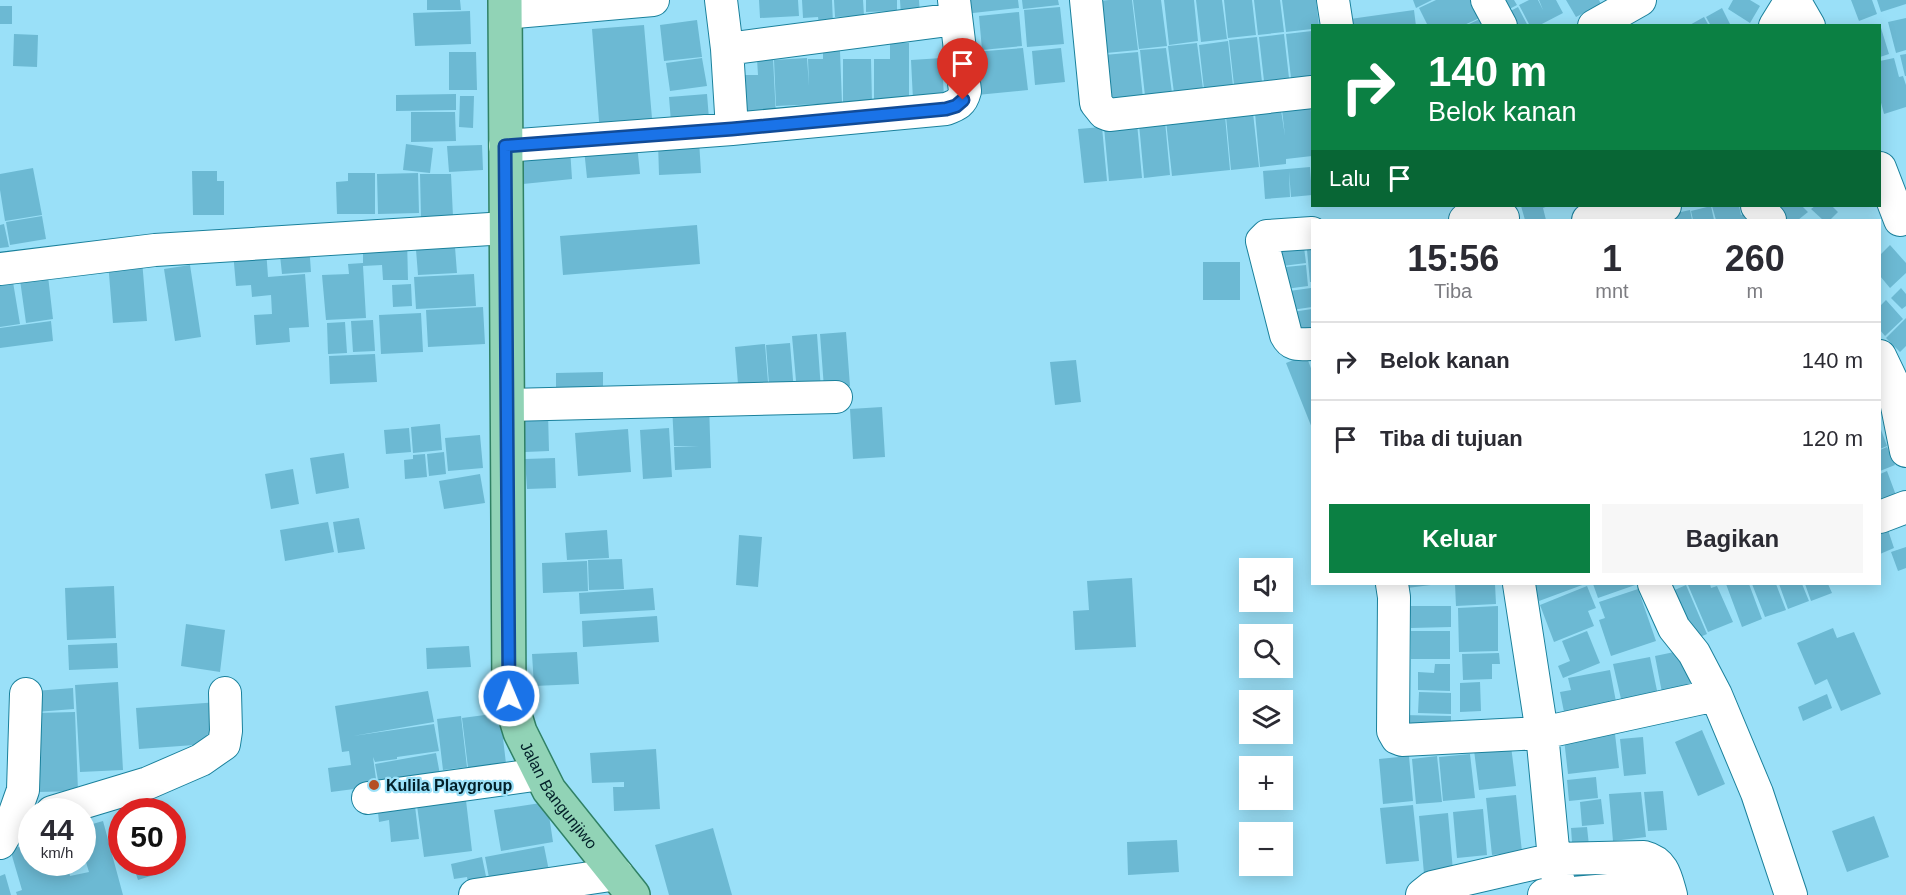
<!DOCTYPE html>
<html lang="id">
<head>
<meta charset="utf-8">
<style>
	:root { --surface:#fff; --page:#f7f7f7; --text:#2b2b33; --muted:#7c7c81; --line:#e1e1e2; --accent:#0b8043 }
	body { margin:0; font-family:Helvetica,sans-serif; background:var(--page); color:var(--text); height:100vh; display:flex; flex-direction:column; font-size:22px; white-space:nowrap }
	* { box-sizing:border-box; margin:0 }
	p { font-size:20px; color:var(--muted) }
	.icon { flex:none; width:33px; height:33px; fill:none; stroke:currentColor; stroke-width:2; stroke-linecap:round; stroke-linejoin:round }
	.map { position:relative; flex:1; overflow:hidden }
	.side { position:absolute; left:1311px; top:219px; width:570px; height:366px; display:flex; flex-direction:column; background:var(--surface); border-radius:0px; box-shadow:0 3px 15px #0003 }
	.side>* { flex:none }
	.banner { position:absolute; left:1311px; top:24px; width:570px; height:183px; border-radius:0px; box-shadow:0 3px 15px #0003; background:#0b8043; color:#fff; overflow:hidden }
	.controls { position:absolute; left:1239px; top:558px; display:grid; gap:12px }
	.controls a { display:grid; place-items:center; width:54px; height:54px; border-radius:0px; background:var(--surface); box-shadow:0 3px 15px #0003; font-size:30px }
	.speed { position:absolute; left:18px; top:798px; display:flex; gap:12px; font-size:30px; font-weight:700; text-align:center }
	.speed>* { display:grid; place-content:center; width:78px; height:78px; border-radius:50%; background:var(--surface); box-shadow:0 3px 15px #0003; line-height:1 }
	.speed small { font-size:15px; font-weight:400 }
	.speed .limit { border:9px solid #d22; background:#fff; color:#111 }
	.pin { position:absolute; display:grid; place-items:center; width:51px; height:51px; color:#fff; margin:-62px -26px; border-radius:50% 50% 50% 0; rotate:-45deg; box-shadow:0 0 6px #0007 }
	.pin .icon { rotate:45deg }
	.me { position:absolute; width:66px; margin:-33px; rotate:359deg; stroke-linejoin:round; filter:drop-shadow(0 0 4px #0008) }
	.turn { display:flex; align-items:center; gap:21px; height:126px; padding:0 18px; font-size:27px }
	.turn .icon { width:78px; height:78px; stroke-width:2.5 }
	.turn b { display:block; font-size:42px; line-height:51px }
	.then { display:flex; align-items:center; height:57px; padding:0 18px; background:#0003; gap:12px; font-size:22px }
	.eta { display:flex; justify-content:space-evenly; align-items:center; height:102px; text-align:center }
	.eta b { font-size:36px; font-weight:700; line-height:42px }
	.button { display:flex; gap:12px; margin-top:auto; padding:12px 18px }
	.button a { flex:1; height:69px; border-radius:0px; background:var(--accent); color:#fff; font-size:24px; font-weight:700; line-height:69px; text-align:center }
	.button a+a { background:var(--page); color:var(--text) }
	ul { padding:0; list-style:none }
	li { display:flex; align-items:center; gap:18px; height:78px; padding:0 18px; border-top:2px solid var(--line) }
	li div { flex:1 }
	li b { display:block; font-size:22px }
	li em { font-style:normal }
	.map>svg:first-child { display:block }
	.building { fill:#6cb9d3 }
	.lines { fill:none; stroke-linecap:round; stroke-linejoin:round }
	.minor-casing { stroke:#1a819c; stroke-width:34 }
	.major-casing { stroke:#308165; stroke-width:36 }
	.minor { stroke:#fff; stroke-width:32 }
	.major { stroke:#91d3b6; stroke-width:33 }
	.route-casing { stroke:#114b97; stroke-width:15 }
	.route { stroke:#1a73e8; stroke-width:10 }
	.poi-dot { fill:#b54f24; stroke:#9ae0f8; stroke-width:2 }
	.labels { text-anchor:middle; stroke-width:4.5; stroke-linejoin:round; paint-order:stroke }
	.poi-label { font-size:16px; font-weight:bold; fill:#021f28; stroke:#9ae0f8; text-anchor:start }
	.street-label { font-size:16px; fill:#021f28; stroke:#9ae0f8 }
</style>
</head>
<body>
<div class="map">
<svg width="1906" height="895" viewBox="0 0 1906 895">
	<rect width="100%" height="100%" fill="#9ae0f8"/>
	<path class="building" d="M427,0H460L461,10H427Z
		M759,0H798L799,16L760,18Z
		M802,0H832L833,24L819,25L818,17L803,18Z
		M834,0H863L864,16L835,17Z
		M866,0H897V11L866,12Z
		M900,0H919L920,15L901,16Z
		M963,0H1018L1019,8L964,14Z
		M1022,0H1058L1059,5L1023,9Z
		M1109,0H1132L1138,50L1106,53L1100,1Z
		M1133,0H1161L1167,46L1139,49Z
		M1164,0H1194L1198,41L1169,45Z
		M1196,0H1222L1227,39L1201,42Z
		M1224,0H1252L1256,35L1228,38Z
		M1254,0H1280L1284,32L1258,35Z
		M1282,0H1316L1319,26H1312V29L1286,32Z
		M1413,0H1432L1416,8Z
		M1436,0H1472L1484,16L1462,26H1428L1419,8Z
		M1490,0H1514L1517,5L1498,15Z
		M1529,0H1538L1543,10L1539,0H1556L1563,13L1538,26H1530L1519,5Z
		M1566,0H1599L1601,4L1576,17Z
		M1733,0H1750L1760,6L1750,23L1728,9Z
		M1851,0H1872L1877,14L1859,21Z
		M1877,0H1906V4L1881,12Z
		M0,6H12V24H0Z
		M1060,7L1064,44L1027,47L1024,10Z
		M1518,7L1528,26H1506L1501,16Z
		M1722,8L1731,26H1711L1706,17Z
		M1414,10L1416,26H1344L1343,20Z
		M470,11L471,44L415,46L413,13Z
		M1019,12L1022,46L982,50L979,16Z
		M1488,15L1493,26H1465Z
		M1704,17L1709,26H1688Z
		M1906,18V50L1896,53L1888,22Z
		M697,20L702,57L664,61L660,25Z
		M644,25L653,130L600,134L592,29Z
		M1881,28L1889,54L1880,57V29Z
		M1312,31V76L1291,78L1286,34Z
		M14,34L38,35L37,67L13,66Z
		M1284,34L1289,78L1264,81L1259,37Z
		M1257,37L1262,82L1234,85L1229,40Z
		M1228,41L1233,86L1204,89L1199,45Z
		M890,43H909V102H874V59H890Z
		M1197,43L1203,89L1174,93L1168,46Z
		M1023,48L1028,90L977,95L973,52Z
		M1061,48L1065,82L1035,85L1032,51Z
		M1166,48L1172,93L1145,96L1140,50Z
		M823,51H840L842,103L776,106L774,60L807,58L809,86L808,59H823Z
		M449,52H476L477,90H449Z
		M1138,52L1143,98L1110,101L1104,55Z
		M1906,54V76H1905L1900,55Z
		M702,58L707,86L670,91L666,63Z
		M773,58L776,117L736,118L735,84H745V75H758L757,59Z
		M942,58L944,98L913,100L911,60Z
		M1894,58L1899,77L1903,76L1906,85V107L1884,114L1880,99V61Z
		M843,59H871L872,103L843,104Z
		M456,94V110L396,111V95Z
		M707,94L709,119L671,122L669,97Z
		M460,96H474L473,128L459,127Z
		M1310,99L1312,125V156L1286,159V164L1260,167L1255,113L1281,110L1285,136L1281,101Z
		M411,112H455L456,141L411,142Z
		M1253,113L1259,167L1231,170L1226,116Z
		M1225,116L1230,170L1172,176L1166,121Z
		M1165,121L1170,175L1144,178L1139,124Z
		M1137,123L1142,178L1109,181L1104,127Z
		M1102,127L1107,181L1084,183L1078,129Z
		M699,140L701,173L659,175L658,142Z
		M406,144L433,148L430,173L403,170Z
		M637,144L640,174L587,178L584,149Z
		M482,145L483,170L449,172L447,146Z
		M570,148L572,179L523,184L521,152Z
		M1310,167L1312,195L1291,197L1289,171L1290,197L1265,199L1263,171Z
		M33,168L42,215L5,221L0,190V174Z
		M192,171H217V181H224V215H193Z
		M348,173H375V214H337L336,182L348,181Z
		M418,173L419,213L378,214L377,174Z
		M420,174H451L453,217L421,218Z
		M1521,206H1548L1543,208L1546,220H1525Z
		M1711,206L1714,220H1693L1691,211Z
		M1712,206H1739L1741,215L1750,212L1751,220H1716Z
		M1772,206H1802L1808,212L1798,220H1784Z
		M1815,206H1832L1838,212L1830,220H1823L1811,209Z
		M1690,210L1692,220H1669L1667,215Z
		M42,216L46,239L10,245L6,222Z
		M4,224L9,247L0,248V225Z
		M697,225L700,264L563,275L560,236Z
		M454,234L457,273L418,275L415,237Z
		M407,238L408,280H383L382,265L363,266L366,318L326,320L322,275L349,274L348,264L363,263V239Z
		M1312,238V282H1310L1306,239Z
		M1303,239L1306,263L1275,267L1272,242Z
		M309,244L311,272L282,274L279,246Z
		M1890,245L1906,263V273L1890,288L1880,276V255Z
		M266,249L268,277L305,274L309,327L289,328L290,342L256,345L254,315L272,314L271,295L252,297L251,285L236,286L233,252Z
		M142,260L147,321L113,323L108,262Z
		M1203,262H1240V300H1203Z
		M190,265L201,337L175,341L164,269Z
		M1306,265L1308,286L1278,290L1275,268Z
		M474,274L476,306L416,309L414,277Z
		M12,276L20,324L0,327V278Z
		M48,276L53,319L26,323L20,280Z
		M411,284L412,306L393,307L392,285Z
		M1311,288L1312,307L1285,311L1282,292Z
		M1901,288L1906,294V306L1902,309L1891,298Z
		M1886,300L1903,319L1885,336L1880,330V306Z
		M483,307L485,344L428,347L426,310Z
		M1312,309V332L1288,336L1285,313Z
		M421,313L423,352L381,354L379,315Z
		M1906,318V346L1900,352L1886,338Z
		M373,320L375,351L353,352L351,321Z
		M51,321L53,341L0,348V328Z
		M345,322L347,353L328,354L327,323Z
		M846,332L850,386L824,388L820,334Z
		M817,334L821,390L797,392L792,336Z
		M790,343L794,392L769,384L766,345Z
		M765,344L768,382L738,384L735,347Z
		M375,354L377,382L330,384L329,356Z
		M1306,355L1312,371V428L1286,363Z
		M1076,360L1081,402L1055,405L1050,362Z
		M603,372V393L556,394V373Z
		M709,403L711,468L675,470L674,447L699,446H674L672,405Z
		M882,407L885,457L853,459L850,409Z
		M548,413L549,451L525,452L524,414Z
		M440,424L442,450L413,453L411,427Z
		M1880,427L1887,446L1880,449Z
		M409,428L411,452L386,454L384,430Z
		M669,428L672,477L643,479L640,430Z
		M628,429L631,472L578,476L575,433Z
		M480,435L483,468L448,471L445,438Z
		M1887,447L1895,465L1880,471V450Z
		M444,452L446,474L429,476L427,454Z
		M344,453L349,488L316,494L310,458Z
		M425,454L427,477L405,479L404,460L413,459V455Z
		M555,458L556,488L527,489L525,459Z
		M293,469L299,504L271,509L265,474Z
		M1887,471L1897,498L1880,505V474Z
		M480,474L485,503L444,509L439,481Z
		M359,518L365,549L338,553L333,522Z
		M328,522L334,552L285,561L280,530Z
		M1886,524L1894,548L1880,554V527Z
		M607,530L609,558L567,560L565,533Z
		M739,535L762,537L758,587L736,585Z
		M1906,547V568L1898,571L1891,552Z
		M622,559L624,589L589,590L588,560Z
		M587,561L588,591L543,593L542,563Z
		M1132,578L1136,647L1075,650L1073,611L1089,610L1087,581Z
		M1406,584H1430L1431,585L1407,588Z
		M1455,584H1495L1496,604L1456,606Z
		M1532,584H1585L1539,601Z
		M1593,584H1638L1598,598Z
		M1692,584H1710L1711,588L1717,586L1733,622L1708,632L1688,585Z
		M1726,584H1749L1762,619L1742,627Z
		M1752,584H1776L1786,610L1765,617Z
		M1779,584H1802L1809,601L1788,609Z
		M1805,584H1828L1832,593L1811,601Z
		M1686,585L1707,634L1686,643L1670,592Z
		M114,586L116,638L67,640L65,588Z
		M1587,586L1596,608L1588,611L1594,626L1554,642L1540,605Z
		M653,588L655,610L580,614L579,593Z
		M1638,589L1656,641L1611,656L1599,620L1605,618L1599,602Z
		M1410,606H1451V627L1411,628Z
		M1498,606V651L1459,652L1458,608Z
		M657,616L659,642L583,647L582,621Z
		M186,624L225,630L220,672L181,666Z
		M1833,628L1837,638L1854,632L1881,694L1841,711L1827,679L1815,685L1797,643Z
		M1411,631H1450V659H1411Z
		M1587,631L1600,663L1563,678L1558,666L1570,661L1562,641Z
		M117,643L118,668L69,670L68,645Z
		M469,646L471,667L427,669L426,648Z
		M1684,650L1693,697L1664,703L1655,656Z
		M577,652L579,684L534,686L532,654Z
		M1499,653L1500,664H1492V679L1463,680L1462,654Z
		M1650,657L1660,705L1624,712L1613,664Z
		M1435,664H1450V691L1418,690V672L1434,673Z
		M1610,670L1617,707L1565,717L1560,692L1571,690L1568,678Z
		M118,682L123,770L80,772L75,685Z
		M1480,682L1481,711L1460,712V683Z
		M73,688L74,709L36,712L35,691Z
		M428,691L434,722L353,736L434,724L439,751L397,757V759L375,762L373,757L377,786L331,792L328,768L351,765L349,751L342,752L335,706Z
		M1419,692L1451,693V714L1418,713Z
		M1827,694L1832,708L1803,721L1798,707Z
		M219,702L222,743L139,749L136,708Z
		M75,712L78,791L38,792L35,713Z
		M500,713L507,772L469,776L462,718Z
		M1402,715L1451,716V737L1402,736Z
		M461,716L467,767L443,770L437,719Z
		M1702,730L1725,784L1698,796L1675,742Z
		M1615,734L1619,768L1568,774L1564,739Z
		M1643,737L1646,774L1624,776L1620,739Z
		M1511,746L1516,786L1479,790L1474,750Z
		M656,749L660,809L614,811L613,787H624V782L592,783L590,753Z
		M436,753L441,780L380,791L375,764Z
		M1470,754L1475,798L1443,801L1439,757Z
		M1409,756L1413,801L1383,804L1379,759Z
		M1437,756L1442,802L1416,804L1412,759Z
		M1596,777L1598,798L1569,801L1567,780Z
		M1663,791L1667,830L1648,831L1644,792Z
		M465,792L472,851L424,857L416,798Z
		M1641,792L1646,837L1613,841L1609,794Z
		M1516,795L1522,852L1492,855L1486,798Z
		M414,798L419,839L391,842L389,820L379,822L377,802Z
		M1601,799L1604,824L1582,826L1580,802Z
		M547,802L553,842L501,851L494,810Z
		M1413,805L1419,861L1386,864L1380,808Z
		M1483,809L1487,855L1457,858L1453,812Z
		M1448,813L1453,871L1424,874L1419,816Z
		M1874,816L1889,857L1847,872L1832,831Z
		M103,821L123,895H17L16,892L22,890L10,849L32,844V862H67L70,876L89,872L82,849V827Z
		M1587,827L1590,855L1573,857L1571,828Z
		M713,828L732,895H669L655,845Z
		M1177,840L1179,872L1128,875L1127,842Z
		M544,846L550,876L491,888L485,857Z
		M482,857L488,886L469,890L467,877L454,879L451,864Z
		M132,862H156L160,873L138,880Z
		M5,874L11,895H0V876Z"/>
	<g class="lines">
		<defs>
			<path id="minor" d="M721,0L727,49L956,19
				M1086,0L1096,103L1104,113L1109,115L1312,92
				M1333,0L1337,26
				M1487,0L1501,26
				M1794,0L1809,26
				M505,13L653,0
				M1594,26L1640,0
				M1775,26L1791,0
				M727,49L732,129
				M505,146L732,129L946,109C957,105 962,103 965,91L954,0
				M1880,168L1900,220
				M1757,206L1770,220
				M1465,220L1503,218
				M1588,220L1665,206
				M1312,233L1267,236L1262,241L1286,335C1292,347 1300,344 1312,344
				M0,269L155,250L506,228
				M1880,356L1892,381L1906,451
				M507,405L836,397
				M1880,517L1906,507
				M1392,584L1394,597L1393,731L1397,738L1402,740L1542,733L1716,695
				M1519,584L1542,733L1554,859L1561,894L1544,895
				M1654,584L1674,628L1694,653L1716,695L1757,793L1791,895
				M368,798L541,774
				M52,812L148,783L201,760L224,744L226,731L225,693
				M0,843L11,824L23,790L26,694
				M1561,894L1668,885
				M475,895L617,874
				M1422,895L1432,887L1554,859L1644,857C1664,862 1666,877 1671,895"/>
			<g id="major">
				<path id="s1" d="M505,0L509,696L520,732L549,790L633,895"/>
			</g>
		</defs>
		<use href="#minor" class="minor-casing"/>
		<use href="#major" class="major-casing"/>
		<use href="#minor" class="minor"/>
		<use href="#major" class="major"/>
	</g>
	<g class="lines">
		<defs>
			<path id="route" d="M509,696L505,146L732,129L946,109L956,106L963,100"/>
		</defs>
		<use href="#route" class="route-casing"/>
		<use href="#route" class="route"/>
	</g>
	<circle class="poi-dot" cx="374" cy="785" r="6"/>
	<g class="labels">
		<g class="poi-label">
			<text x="386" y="791">Kulila Playgroup</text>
		</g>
		<g class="street-label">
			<text dy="6" stroke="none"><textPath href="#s1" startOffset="808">Jalan Bangunjiwo</textPath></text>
		</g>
	</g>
</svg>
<div class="controls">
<a><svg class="icon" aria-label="sound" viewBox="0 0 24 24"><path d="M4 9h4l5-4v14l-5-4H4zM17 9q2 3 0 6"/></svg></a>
<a><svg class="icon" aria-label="search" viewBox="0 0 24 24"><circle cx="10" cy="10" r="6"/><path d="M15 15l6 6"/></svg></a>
<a><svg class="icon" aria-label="layers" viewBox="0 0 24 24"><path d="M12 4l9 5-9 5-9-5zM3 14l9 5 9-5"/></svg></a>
<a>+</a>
<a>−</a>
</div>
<div class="speed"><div>44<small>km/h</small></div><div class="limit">50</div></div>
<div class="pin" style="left:963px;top:100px;background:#d93025"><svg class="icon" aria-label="arrive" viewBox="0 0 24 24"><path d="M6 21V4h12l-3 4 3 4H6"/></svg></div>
<svg class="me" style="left:509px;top:696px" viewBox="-20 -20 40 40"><circle r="17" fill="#1a73e8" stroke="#fff" stroke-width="3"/><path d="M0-11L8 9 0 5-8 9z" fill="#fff"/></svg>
<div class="banner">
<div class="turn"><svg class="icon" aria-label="right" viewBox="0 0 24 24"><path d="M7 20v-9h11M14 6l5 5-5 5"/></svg><div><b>140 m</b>Belok kanan</div></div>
<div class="then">Lalu<svg class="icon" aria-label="arrive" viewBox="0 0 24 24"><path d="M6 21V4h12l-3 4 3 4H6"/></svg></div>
</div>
<section class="side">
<div class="eta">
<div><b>15:56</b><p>Tiba</p></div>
<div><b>1</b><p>mnt</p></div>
<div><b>260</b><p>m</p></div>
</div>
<ul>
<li><svg class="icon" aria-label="right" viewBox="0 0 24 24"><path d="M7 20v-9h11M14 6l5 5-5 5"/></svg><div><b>Belok kanan</b></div><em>140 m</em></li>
<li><svg class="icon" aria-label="arrive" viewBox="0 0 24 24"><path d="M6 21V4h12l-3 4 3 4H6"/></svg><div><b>Tiba di tujuan</b></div><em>120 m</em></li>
</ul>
<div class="button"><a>Keluar</a><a>Bagikan</a></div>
</section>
</div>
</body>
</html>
